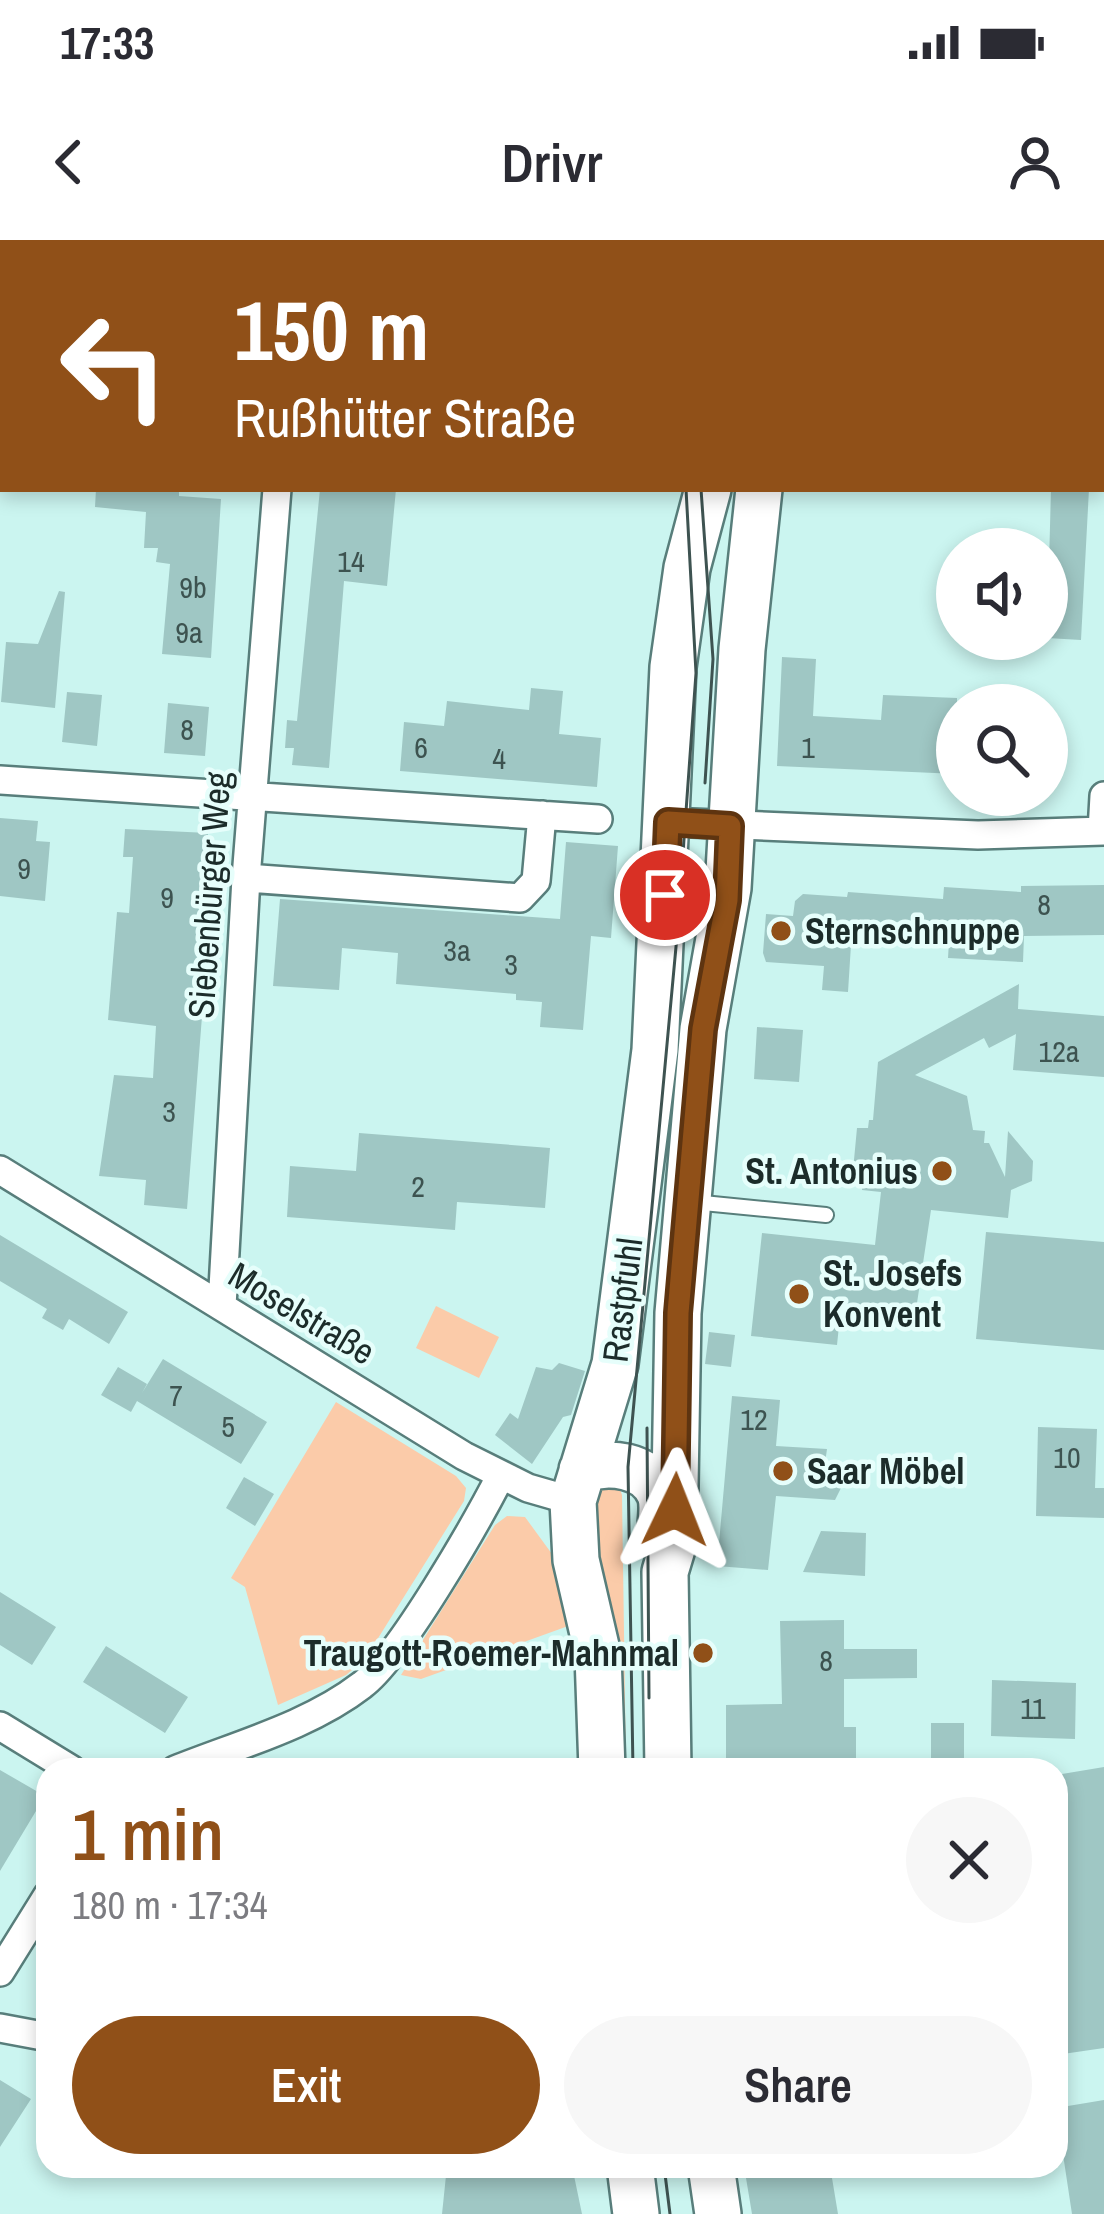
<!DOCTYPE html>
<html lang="en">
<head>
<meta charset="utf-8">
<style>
	:root { --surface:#fff; --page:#f7f7f7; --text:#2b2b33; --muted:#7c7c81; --accent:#905018 }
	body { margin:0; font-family:"Archivo Narrow",sans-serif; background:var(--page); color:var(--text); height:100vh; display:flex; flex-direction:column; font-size:45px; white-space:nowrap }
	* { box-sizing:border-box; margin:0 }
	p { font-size:39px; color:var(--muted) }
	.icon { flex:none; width:66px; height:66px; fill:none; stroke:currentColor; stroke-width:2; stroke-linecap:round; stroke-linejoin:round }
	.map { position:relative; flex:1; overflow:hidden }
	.details { position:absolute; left:36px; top:1518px; width:1032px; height:420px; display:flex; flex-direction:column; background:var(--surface); border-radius:36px; box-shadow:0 6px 18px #0003 }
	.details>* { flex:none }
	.guide { position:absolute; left:0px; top:0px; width:1104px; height:252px; box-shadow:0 6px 18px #0003; background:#905018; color:#fff; overflow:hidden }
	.buttons { position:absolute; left:936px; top:288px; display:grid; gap:24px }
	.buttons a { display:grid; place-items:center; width:132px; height:132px; border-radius:50%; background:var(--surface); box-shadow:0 6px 18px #0003; font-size:60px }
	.pin { position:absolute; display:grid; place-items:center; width:102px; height:102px; color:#fff; margin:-51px; border:6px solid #fff; border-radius:50%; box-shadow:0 3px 12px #0007 }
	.me { position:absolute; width:132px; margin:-66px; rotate:2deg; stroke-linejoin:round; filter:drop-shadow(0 0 9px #0008) }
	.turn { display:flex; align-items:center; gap:42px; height:252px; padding:0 36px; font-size:54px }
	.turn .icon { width:156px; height:156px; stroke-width:2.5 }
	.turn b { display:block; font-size:84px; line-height:102px }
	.round { display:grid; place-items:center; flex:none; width:126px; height:126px; border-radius:63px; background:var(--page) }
	.overview { display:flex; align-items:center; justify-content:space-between; height:204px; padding:0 36px }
	h1 { font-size:72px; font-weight:600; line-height:90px; color:var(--accent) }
	.cta { display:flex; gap:24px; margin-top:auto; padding:24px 36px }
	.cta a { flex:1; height:138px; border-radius:72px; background:var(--accent); color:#fff; font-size:48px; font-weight:600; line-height:138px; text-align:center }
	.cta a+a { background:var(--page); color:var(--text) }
	.status { display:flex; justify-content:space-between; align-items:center; height:84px; padding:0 60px; background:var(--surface); direction:ltr }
	.status svg { height:33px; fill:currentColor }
	header { display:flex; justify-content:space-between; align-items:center; height:156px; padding:0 36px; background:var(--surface); font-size:54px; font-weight:600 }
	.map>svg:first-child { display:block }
	.green { fill:#fbcba9 }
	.building { fill:#9fc7c4 }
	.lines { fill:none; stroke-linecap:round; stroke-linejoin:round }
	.lane-casing { stroke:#587e7b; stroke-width:18 }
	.street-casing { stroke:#587e7b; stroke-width:32 }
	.primary-casing { stroke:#587e7b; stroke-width:50 }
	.lane { stroke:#fff; stroke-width:14 }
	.street { stroke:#fff; stroke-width:27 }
	.primary { stroke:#fff; stroke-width:45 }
	.tram { stroke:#3e5351; stroke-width:3 }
	.route-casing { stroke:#5e3410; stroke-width:30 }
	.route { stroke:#905018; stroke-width:21 }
	.poi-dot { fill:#905018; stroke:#e6fefb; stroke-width:4.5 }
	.labels { text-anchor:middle; stroke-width:9; stroke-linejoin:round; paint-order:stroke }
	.number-label { font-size:30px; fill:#3d5350 }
	.street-label { font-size:36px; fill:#1c2c2a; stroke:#e6fefb }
	.poi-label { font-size:36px; font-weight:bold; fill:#1c2c2a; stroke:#e6fefb; text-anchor:start }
</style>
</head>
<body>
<div class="status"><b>17:33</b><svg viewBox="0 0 49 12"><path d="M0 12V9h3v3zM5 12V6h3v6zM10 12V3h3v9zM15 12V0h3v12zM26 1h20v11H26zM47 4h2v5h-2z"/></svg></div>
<header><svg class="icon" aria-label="back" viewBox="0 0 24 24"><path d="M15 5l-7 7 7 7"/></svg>Drivr<svg class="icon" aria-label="person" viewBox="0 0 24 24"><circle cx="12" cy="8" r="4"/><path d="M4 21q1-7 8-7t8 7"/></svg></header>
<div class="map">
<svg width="1104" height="1974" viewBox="0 0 1104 1974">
	<rect width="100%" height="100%" fill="#cbf5f0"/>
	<path class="green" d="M436,1066L499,1097L479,1138L416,1108Z
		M336,1162L456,1236L466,1248L464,1261L365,1419L346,1435L278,1465L245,1347L231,1338Z
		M599,1245L619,1246L622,1255L626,1530H614L591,1253Z
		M507,1276L525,1277L552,1314L571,1385L421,1439L401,1435L495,1285Z"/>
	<path class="building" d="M96,249H179V256L221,259L211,418L162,414L170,324L156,322L158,308H144L146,272L95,267Z
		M320,249H396L387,346L344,341L329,528L292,525L294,508H285L287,480L297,481Z
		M1051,249H1089L1081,400L1047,398Z
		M59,351L65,352L55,468L1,462L6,402L38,404Z
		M782,417L816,419L813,476L881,480L883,455L957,458V534L777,526Z
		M531,448L563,451L559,494L601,498L597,547L400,531L404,482L444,486L447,461L529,470Z
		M67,452L102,455L97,506L62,502Z
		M168,463L209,467L205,516L164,513Z
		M0,578L38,581L36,601L50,602L45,661L0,656Z
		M125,589L208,593L199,712H207L187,969L144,965L146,940L99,936L114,835L153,838L156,786L108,780L117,672L129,673L133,617H123Z
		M566,602L618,606L611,698L591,696L583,790L540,787L542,762L516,760V754L396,744L398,713L342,708L339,750L273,746L280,659L560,679Z
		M1104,645V695L1024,696L1023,722L948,718L950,685L895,682L894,692L852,689L848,752L822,750L824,726L766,722L763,713L766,674L793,676L795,661L803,654L847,657L848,652L943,659L944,647L1021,652V646Z
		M1019,744L1018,769L1104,776V837L1013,830L1016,794L989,808L984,798L915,835L967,856L973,890L985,891L984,903H989L1005,937L1008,891L1033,921L1032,941L1011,950L1008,978L931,970L914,1083L840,1076L837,1105L751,1096L762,993L875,1005L881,952L862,950L863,942L852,941L857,888H868L869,880H873L878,822Z
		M757,787L803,790L799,842L754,839Z
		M359,893L550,908L545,968L457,962L455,990L287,977L290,926L356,931Z
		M986,992L1104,1002V1110L976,1099Z
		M0,995L128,1072L109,1104L69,1079L63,1090L42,1078L47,1069L0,1041Z
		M709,1092L735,1095L731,1127L705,1124Z
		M163,1119L267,1182L241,1224L137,1161L131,1172L101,1155L118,1127L147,1144L142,1153Z
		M559,1123L585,1131L571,1175L563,1177L532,1224L495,1195L510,1173L518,1179L536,1127L552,1130Z
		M732,1156L780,1160L776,1206L827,1209L825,1223L832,1225V1230L849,1232L835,1260L776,1256L768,1330L717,1326Z
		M1038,1187L1097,1189L1095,1248H1104V1278L1036,1276Z
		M244,1237L274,1254L255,1286L226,1268Z
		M821,1291L866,1293L865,1336L803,1332Z
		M0,1352L56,1387L32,1425L0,1405Z
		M844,1380V1409H917V1438L844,1439V1487H856V1530H726V1465L782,1464L780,1381Z
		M106,1406L188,1457L165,1493L83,1442Z
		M992,1440L1076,1443L1075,1499L991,1496Z
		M931,1483H964V1530H931Z
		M1104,1527V1808L1056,1815V1535Z
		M0,1530L45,1556L0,1631Z
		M0,1840L31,1859L0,1907Z
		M1104,1860V1974H1072L1056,1868Z
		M447,1926H572L582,1974H442Z
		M744,1926H830L838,1974H752Z"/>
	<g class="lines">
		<defs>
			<path id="lane" d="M693,962L826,975"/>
			<path id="street" d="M296,3V0
				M0,540L598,579
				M668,582L978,595L1104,591
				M1102,591L1104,556
				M246,638L520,658L536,641L542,575
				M0,930L464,1216L528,1248L573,1261
				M222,1066L246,638L277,249
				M0,1486L72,1530
				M175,1530C237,1505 309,1486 362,1445C400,1417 477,1282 501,1235
				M0,1732L48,1655
				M0,1788L48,1797"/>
			<path id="primary" d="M745,3V0
				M779,3L780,0
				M582,1230C608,1220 648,1224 660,1254C664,1265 661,1282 660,1294
				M602,1530L598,1415L576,1320L573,1261L615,1124L655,810L673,427L687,328L708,249
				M668,1530L665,1332L674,1302L678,1073L703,789L728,648L742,409L759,249
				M630,1926L636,1974
				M711,1926L718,1974"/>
		</defs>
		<use href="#lane" class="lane-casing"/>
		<use href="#street" class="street-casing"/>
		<use href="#primary" class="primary-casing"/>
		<use href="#lane" class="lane"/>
		<use href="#street" class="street"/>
		<use href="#primary" class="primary"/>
		<path class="tram" d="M723,3V0
			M701,249L713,419L705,543
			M647,1188L649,1458
			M633,1530L628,1227L677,696L696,433L686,249
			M664,1926L670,1974"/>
	</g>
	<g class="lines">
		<defs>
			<path id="route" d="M665,655L668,582L730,586L727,660L703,789L678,1073L675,1270"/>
		</defs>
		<use href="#route" class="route-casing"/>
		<use href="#route" class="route"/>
	</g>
	<g class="poi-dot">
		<circle cx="781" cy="691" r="12"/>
		<circle cx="942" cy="931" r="12"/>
		<circle cx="799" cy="1054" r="12"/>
		<circle cx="783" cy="1231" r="12"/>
		<circle cx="703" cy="1413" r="12"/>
	</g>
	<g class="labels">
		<g class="number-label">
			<text x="351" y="332">14</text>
			<text x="193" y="358">9b</text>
			<text x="189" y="403">9a</text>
			<text x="187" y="500">8</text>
			<text x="421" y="518">6</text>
			<text x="808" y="518">1</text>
			<text x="499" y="529">4</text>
			<text x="24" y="639">9</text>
			<text x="167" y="668">9</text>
			<text x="1044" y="675">8</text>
			<text x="457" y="721">3a</text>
			<text x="511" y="735">3</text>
			<text x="1059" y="822">12a</text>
			<text x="169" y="882">3</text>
			<text x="418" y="957">2</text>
			<text x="176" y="1166">7</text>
			<text x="754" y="1190">12</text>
			<text x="228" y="1197">5</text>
			<text x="1067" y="1228">10</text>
			<text x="826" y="1431">8</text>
			<text x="1033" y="1479">11</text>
		</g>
		<g class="street-label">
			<text transform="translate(209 655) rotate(-86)" y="13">Siebenbürger Weg</text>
			<text transform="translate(622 1060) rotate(-83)" y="13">Rastpfuhl</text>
			<text transform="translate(302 1073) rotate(31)" y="13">Moselstraße</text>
		</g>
		<g class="poi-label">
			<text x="805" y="704">Sternschnuppe</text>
			<text x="918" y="944" text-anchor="end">St. Antonius</text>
			<text x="823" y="1046">St. Josefs<tspan x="823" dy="41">Konvent</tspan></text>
			<text x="807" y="1244">Saar Möbel</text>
			<text x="679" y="1426" text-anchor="end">Traugott-Roemer-Mahnmal</text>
		</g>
	</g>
</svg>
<div class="buttons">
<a><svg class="icon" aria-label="sound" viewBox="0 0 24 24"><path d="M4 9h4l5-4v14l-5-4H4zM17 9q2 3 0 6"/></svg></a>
<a><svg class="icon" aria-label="search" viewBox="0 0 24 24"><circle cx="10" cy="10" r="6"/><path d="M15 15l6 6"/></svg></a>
</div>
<div class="pin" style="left:665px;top:655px;background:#d93025"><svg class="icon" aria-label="arrive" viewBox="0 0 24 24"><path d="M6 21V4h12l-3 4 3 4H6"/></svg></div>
<svg class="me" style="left:675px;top:1270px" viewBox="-20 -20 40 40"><path d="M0-17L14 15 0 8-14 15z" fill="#905018" stroke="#fff" stroke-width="4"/></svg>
<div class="guide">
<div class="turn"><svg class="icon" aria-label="left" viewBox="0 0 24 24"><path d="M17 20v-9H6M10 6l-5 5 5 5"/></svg><div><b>150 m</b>Rußhütter Straße</div></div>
</div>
<section class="details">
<div class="overview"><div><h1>1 min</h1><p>180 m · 17:34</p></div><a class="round"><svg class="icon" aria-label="close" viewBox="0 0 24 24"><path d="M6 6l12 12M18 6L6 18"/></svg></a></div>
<div class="cta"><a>Exit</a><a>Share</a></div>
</section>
</div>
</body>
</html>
